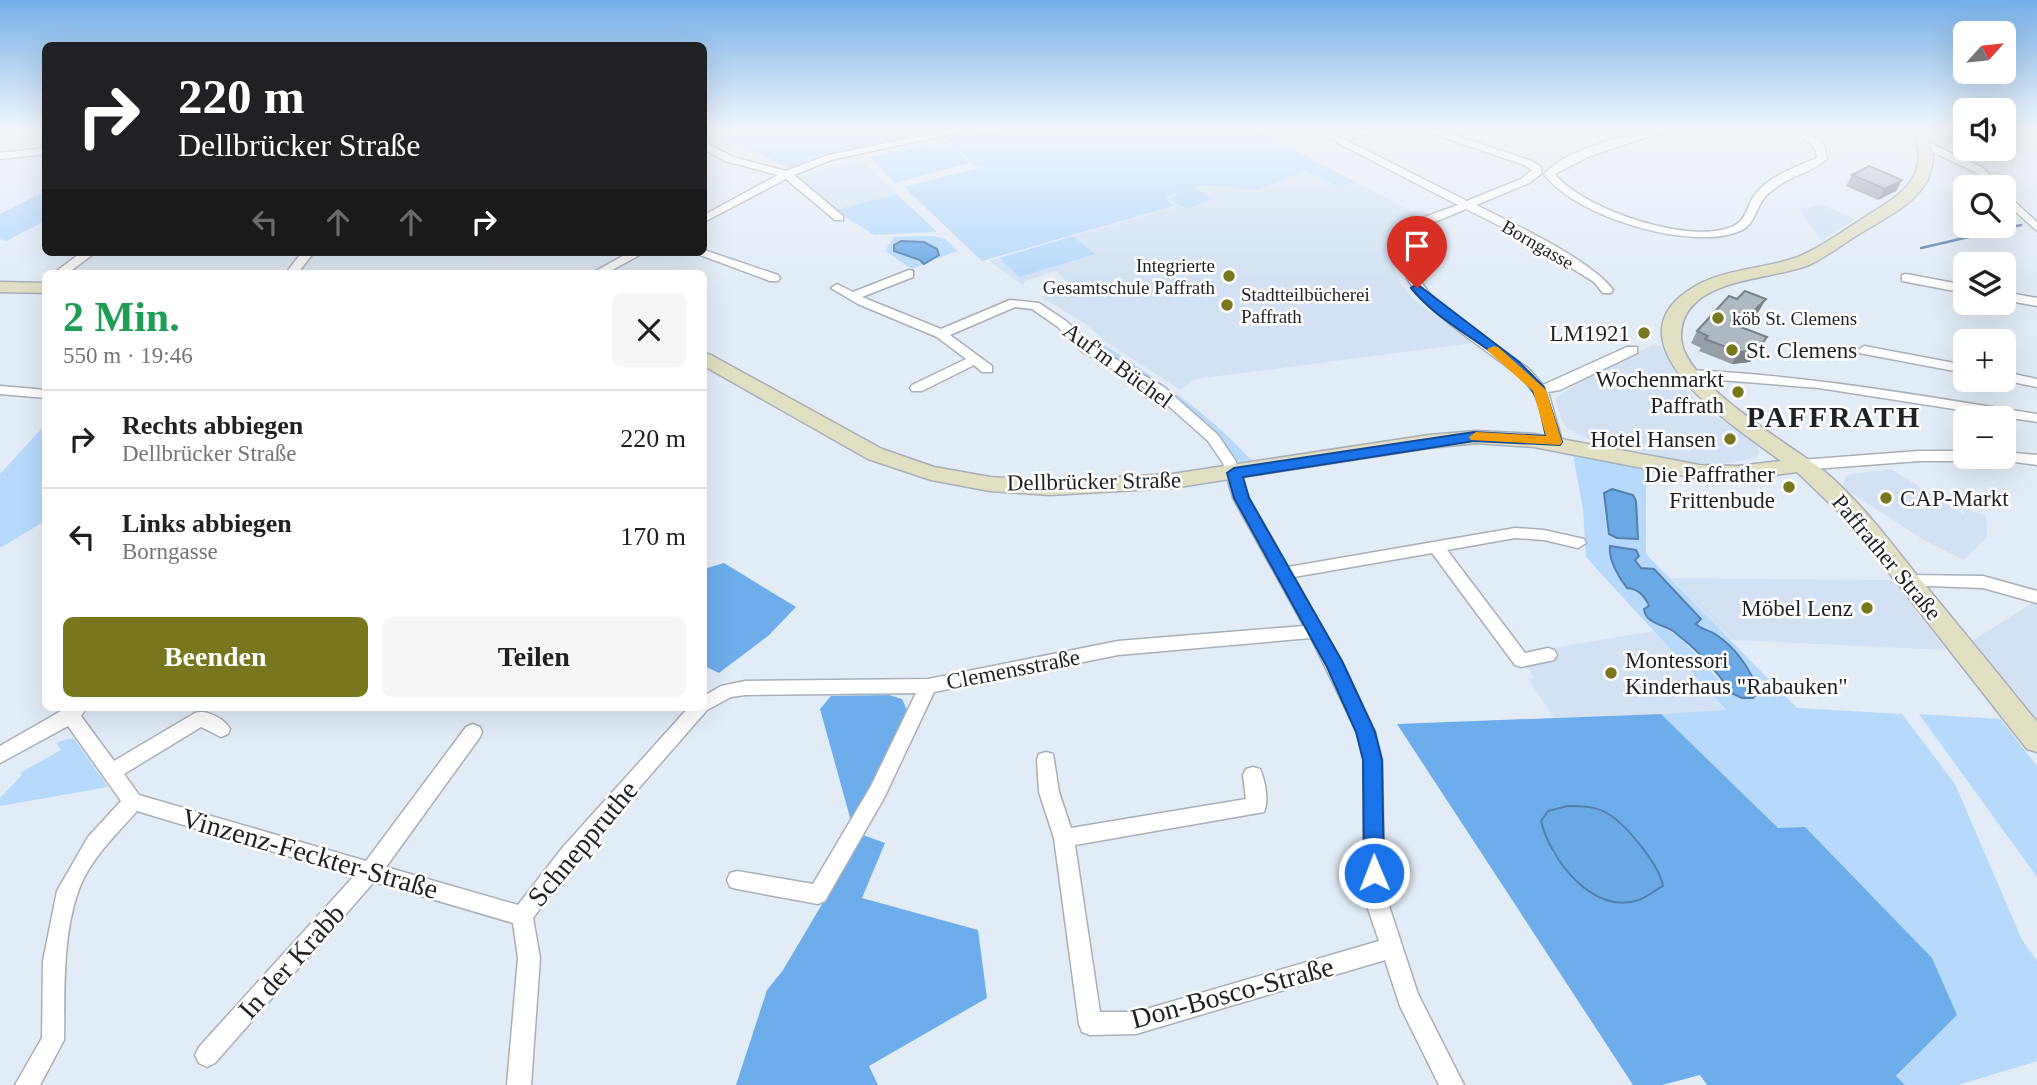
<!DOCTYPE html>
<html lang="de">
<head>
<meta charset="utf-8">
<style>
	:root { --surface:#fff; --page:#f6f6f6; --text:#202124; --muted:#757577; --line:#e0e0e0; --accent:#79771d }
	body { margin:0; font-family:Georgia,serif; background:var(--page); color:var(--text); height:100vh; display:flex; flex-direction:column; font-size:26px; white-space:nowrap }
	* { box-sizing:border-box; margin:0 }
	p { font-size:23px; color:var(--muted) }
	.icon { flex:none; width:38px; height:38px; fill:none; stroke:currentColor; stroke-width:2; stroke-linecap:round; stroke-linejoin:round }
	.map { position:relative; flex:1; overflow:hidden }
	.drawer { position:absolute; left:42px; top:270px; width:665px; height:441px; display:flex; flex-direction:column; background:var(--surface); border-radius:10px; box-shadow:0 7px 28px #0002 }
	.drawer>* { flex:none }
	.hud { position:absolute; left:42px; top:42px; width:665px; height:214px; border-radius:10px; box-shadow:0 7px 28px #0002; background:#202124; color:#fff; overflow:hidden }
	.needle { width:46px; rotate:63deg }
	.buttons { position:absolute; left:1953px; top:21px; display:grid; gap:14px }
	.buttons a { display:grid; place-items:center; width:63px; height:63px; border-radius:10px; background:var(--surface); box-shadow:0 7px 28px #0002; font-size:35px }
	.pin { position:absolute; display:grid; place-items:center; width:60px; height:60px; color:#fff; margin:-72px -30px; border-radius:50% 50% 50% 0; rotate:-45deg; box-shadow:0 0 7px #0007 }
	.pin .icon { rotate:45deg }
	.me { position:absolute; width:77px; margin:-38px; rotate:359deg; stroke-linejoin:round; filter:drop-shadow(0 0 5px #0008) }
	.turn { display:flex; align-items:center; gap:24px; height:147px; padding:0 21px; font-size:32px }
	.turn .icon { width:91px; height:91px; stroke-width:2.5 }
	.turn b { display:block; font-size:49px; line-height:60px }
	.lanes { display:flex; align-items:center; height:66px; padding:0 21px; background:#0003; justify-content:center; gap:35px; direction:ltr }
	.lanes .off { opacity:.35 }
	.round { display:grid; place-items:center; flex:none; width:74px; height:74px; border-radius:10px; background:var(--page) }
	.headline { display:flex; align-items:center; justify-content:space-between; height:119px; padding:0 21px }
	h1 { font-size:42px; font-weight:700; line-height:52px; color:#1e9e55 }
	.primary-button { display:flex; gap:14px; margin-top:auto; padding:14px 21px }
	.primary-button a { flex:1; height:80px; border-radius:10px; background:var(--accent); color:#fff; font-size:28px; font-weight:700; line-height:80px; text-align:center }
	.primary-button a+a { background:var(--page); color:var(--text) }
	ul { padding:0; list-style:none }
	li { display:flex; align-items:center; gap:21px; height:98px; padding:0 21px; border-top:2px solid var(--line) }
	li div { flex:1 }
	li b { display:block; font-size:26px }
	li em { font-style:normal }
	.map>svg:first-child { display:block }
	.built { fill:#d2e2f2 }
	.green { fill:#b6d9fc; fill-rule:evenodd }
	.forest { fill:#6eadeb; fill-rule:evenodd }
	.water { fill:#6aa8e6; stroke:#5380ac; stroke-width:2 }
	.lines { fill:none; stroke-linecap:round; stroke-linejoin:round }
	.stream { stroke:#5380ac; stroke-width:2.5 }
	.street-casing { stroke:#a7b0ba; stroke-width:3 }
	.secondary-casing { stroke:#a7b0ba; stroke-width:3 }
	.street { fill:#fff; fill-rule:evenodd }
	.secondary { fill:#e1e0c2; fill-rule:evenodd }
	.wall { fill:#969fa8 }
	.shaded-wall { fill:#7a8288 }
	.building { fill:#afb9c3; stroke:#7a8288; stroke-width:2 }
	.route { fill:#1a73e8; stroke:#114b97; stroke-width:2 }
	.slow { fill:#f59e0b }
	.poi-dot { fill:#79771d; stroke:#fff; stroke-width:2.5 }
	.labels { text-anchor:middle; stroke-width:5; stroke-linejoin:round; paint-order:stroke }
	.far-street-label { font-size:19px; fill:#1e2125; stroke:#fff }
	.far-poi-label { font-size:19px; fill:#1e2125; stroke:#fff; text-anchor:start }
	.poi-label { font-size:23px; fill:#1e2125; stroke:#fff; text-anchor:end }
	.street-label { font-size:23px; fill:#1e2125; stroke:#fff }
	.near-street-label { font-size:28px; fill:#1e2125; stroke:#fff }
	.district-label { font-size:30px; font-weight:bold; letter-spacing:2px; fill:#1e2125; stroke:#fff }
</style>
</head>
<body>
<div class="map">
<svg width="2037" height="1085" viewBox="0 0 2037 1085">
	<rect width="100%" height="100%" fill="#e2ecf7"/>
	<path class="built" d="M859,158L897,194L835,210L800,178Z
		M1305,171L1340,187L1354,181L1420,216L1406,226L1396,238L1392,252L1393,267L1400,282L1413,299L1473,343L1196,379L1180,390L1105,341L1083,322L1041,297L1071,287L1057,271L1025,281L1023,285L989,261L1173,207L1164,198L1201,185L1258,190Z
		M1822,204L1855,220L1821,240L1799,209Z
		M1652,345L1661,346L1683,387L1705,409L1755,442L1759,451L1756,458L1719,465L1684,462L1590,440L1568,429L1562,421L1555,399L1574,385Z
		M1891,469L1964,514V509L1986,515L1987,537L1964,560L1922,539L1850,492L1843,485L1845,477L1851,474Z
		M1670,578L1892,580L1946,650L1731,640Z
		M2032,603L2037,605V718L2012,688L2000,691L1964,646Z
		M1653,631L1726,711L1554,718L1528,679L1534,678L1526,664L1543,650Z"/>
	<path class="green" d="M704,128H926L930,132L823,154L789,168Z
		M1037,128H1254L1354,181L1340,187L1305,171L1258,190L1201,185L1195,188L1215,199L1187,209L1168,199L1189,189L1164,198L1174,206L982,261L904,187L994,164L976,167L943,136Z
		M946,142L970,163L895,183L870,157Z
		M45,191V221L6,241L0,239V214Z
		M897,194L937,232L874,235L835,210Z
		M934,236L945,239L958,251L927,262L939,255L935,247L914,241L895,244L896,252L920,260L924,264L912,269L885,251L894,237Z
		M1073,236L1095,254L1020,277L999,258Z
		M1103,344C1156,379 1208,412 1251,460L1239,462L1233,459L1216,435L1093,348Z
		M45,425V521L0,548V474Z
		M1573,454L1646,470V554L1797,708L1902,714L1955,784L2022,940L2037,961V1061L1958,1085H1905L1896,1077L1956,1015L1778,828L1661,714L1726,710L1586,557L1583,509ZM1635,560L1642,569H1654L1701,619L1695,623C1702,629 1708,629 1715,634C1736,647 1750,669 1759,692L1753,698H1742L1731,693L1680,637L1648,619L1644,609L1649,606L1646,598L1622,581L1620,573Z
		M1919,714L2000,719L2037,766V877Z
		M68,739H74L108,787L0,806V798L22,775L20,773L61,750L56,743Z"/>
	<path class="forest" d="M724,563L796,607L768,636L719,673L704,666V569Z
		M889,695L902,699L908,712L888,760L851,821L820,709L831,696Z
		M1661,714L1778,828L1805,827L1932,958L1957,1015L1896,1076L1905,1085H1707L1700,1075L1662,1085H1633L1397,724ZM1632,838L1661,876L1603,900L1585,889L1552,852Z
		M863,835L885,843L862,898L978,930L987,998L869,1066L878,1085H736L767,990L783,970Z"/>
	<path class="water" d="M901,241L924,242L937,249L939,255L924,264L920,260L894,251V245Z
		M1612,489L1633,495L1636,501L1638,539L1617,538L1609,534L1604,493Z
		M1610,546L1636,550L1639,556L1635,560L1641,568L1654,569L1701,619L1696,624C1702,630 1709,630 1715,634C1737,648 1750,669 1759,692L1753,698H1742L1731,693C1717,670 1694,647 1673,631C1662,624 1645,623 1644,609L1649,606C1645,596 1638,589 1627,588C1619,578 1608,559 1610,546Z
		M1567,806C1582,806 1597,806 1610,815C1627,826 1660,866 1663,886C1655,890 1647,897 1639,900C1593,916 1550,859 1541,821L1548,811Z"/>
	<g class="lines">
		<path class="stream" d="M1921,248L2021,225"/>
		<defs>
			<path id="street" d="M959,128H978L831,160L794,175L843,216V220H835L786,179L704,222V215L778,175L725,161L704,149V142L733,157L786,171L828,155Z
				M1309,128H1322L1340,137L1366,128H1380L1348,141L1467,201L1521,179L1532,170L1524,165L1417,128H1432L1532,161L1541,167V174L1529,183L1476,205C1512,223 1590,259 1613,290L1611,293H1603L1594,282L1518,235L1466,209L1425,226L1413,249L1415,272L1428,292L1450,312L1529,369L1543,385L1627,347H1637V353L1560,390L1548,392L1562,441L1560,444H1550L1548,441C1543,425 1543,403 1532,390C1505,353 1374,295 1407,239C1410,234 1413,225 1418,221C1428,214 1446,210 1458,205Z
				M1659,128H1675L1590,156L1555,174C1581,209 1698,249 1737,224C1748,217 1748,201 1757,192C1772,175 1796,167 1817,158L1815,148L1793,128H1804L1824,145L1827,159C1810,174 1785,177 1768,194C1755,205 1757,224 1740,231C1691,252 1574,216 1544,174C1567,148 1625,137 1659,128Z
				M1924,144H1932L1983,168L2001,187H1990L1975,172L1924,148Z
				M46,148V154L0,159V153Z
				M2004,192L2037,222V231L2004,201Z
				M704,250L778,275L780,278L778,281H770L692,252Z
				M82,252H96L68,273H54Z
				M302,252H314L298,273H286Z
				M630,252H645L607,273H592Z
				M909,270L913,271V277L862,297L941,329L1010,300L1039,303L1066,321L1093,346L1164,387L1218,435L1235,460L1249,498L1288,567L1515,528L1544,530L1584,539L1586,543L1578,548L1544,540L1515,538L1447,550L1525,653L1548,648L1554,650L1557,655L1554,660L1521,667L1515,665L1432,553L1294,577L1344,666L1375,732L1382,760L1384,873L1389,906L1418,994L1464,1085H1439L1400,1006L1385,960L1136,1034L1090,1035L1082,1032L1079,1024L1054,838L1039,792L1037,760L1039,754L1046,752L1053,754L1059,792L1071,828L1246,799L1243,775L1246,769L1253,767L1260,769C1265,780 1269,801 1264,812L1075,845L1100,1012H1136L1379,941L1367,906L1364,873V760L1357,732L1311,638L1118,655L934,692L884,798L825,901L818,904L737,889L730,887L727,880L730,873L737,871L813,884L871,786L916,693L745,695L731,697L707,710L577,859L533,918L540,958L531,1085H507L518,958L513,923L374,882L215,1063L207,1067L199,1063L195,1055L199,1047L354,876L137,811C115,836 87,862 77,895C62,941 65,992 64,1040L40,1085H15L42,1038L43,961L57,891L88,837L121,801L68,726L0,763V746L68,707H87L81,716L114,761L195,713C206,709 225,719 230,729L228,734L221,737L201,727L124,774L139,795L366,861L466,727L473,724L480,727L482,732L480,737L386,867L518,905L563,847L689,707H704V696L721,686L745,681L928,679L1118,641L1304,626L1233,498L1223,463L1208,441L1154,393L1083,352L1058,327L1032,309L1015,307L950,335L992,366V372H982L974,365L922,391H912L910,388L912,385L966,359L937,337L858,304L831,288L837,284L853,292Z
				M1906,274L1965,285V293L1902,281V275Z
				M2004,292L2037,298V306L2004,300Z
				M1864,346L1965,365V373L1859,353L1858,350Z
				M1688,370C1806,375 1921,396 2037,414V422L1819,388L1683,377L1681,374Z
				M2004,372L2037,379V387L2003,380Z
				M0,386L46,390V398L0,394Z
				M1919,451H1965V457H1972L1965,461H1919L1800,470L1793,465L1800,460Z
				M2004,452L2037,455V465L1999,460L1997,457H2004Z
				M1909,575L1983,576L2037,591V603L1983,588L1903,585L1901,581L1903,577Z"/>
			<path id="secondary" d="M1913,128H1927C1950,188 1902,208 1859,234C1843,244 1826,257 1809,265C1769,281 1682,277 1681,336C1680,382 1790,444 1824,471C1859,500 1887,538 1916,574C1956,623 1997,672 2037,722V752L2027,749L1850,523L1797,472L1738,480L1700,479L1534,447L1476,443L1429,448L1172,488L1050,495L990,491L931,480L868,459L704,366V353L711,355L882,449L934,467L990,477L1050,481L1172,474L1429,435L1476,431L1534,434L1700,465L1738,466L1781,461C1738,429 1600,342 1694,287C1724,269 1763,269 1795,258C1820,249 1850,226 1873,212C1909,190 1929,173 1913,128Z
				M0,282L46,283V293L0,292Z"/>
		</defs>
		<use href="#street" class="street-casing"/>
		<use href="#secondary" class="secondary-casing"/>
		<use href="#street" class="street"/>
		<use href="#secondary" class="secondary"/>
	</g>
	<path class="wall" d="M1852,175L1902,180L1896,191L1878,200L1846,186Z
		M1759,311L1742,328L1761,349L1750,362L1732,364L1699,351L1701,348L1691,343L1697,331Z"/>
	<path class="shaded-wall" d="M1902,180L1896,191L1878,200L1885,189Z
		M1766,299L1759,311L1732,338L1738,326Z
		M1767,337L1761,349L1750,362L1732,364L1739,352Z"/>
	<path class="building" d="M1869,166L1902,180L1885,189L1852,175Z
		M1745,291L1766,299L1738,326L1767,337L1757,350L1739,352L1705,339L1708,336L1697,331L1729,296L1737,299Z"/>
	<linearGradient id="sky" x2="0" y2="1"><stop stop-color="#75afe7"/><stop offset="0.46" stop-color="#f2f6fb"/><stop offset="1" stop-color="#f2f6fb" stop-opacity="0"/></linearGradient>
	<rect width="2037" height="280" fill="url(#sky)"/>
	<path class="route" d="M1417,284L1519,362L1544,387L1562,442L1560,445L1474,441L1243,477L1249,498L1342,661L1375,732L1382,760L1384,873L1381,879L1374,882L1367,879L1364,873L1363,760L1356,732L1327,667L1234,498L1227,473L1234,468L1474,432L1546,436C1542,422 1540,401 1531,389C1499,347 1444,329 1411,288Z"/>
	<path class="slow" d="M1494,346L1498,347L1546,390L1562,442L1560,445L1471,440L1469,437L1476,432L1546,436L1533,391L1489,352L1487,349Z"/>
	<g class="poi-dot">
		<circle cx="1229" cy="276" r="7"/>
		<circle cx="1227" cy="305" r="7"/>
		<circle cx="1718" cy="318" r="7"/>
		<circle cx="1644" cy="333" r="7"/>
		<circle cx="1732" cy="350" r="7"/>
		<circle cx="1738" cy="392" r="7"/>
		<circle cx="1730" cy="439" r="7"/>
		<circle cx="1789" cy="487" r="7"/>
		<circle cx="1886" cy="498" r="7"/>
		<circle cx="1867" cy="608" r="7"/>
		<circle cx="1611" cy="673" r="7"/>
	</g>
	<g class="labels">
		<g class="far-street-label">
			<text transform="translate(1538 244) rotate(30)" y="7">Borngasse</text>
		</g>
		<g class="far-poi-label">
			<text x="1215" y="272" text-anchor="end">Integrierte<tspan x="1215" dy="22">Gesamtschule Paffrath</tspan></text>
			<text x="1241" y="301">Stadtteilbücherei<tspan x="1241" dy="22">Paffrath</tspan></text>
			<text x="1732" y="325">köb St. Clemens</text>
		</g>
		<g class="poi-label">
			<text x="1630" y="341">LM1921</text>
			<text x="1746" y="358" text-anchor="start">St. Clemens</text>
			<text x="1724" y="387">Wochenmarkt<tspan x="1724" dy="26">Paffrath</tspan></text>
			<text x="1716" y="447">Hotel Hansen</text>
			<text x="1775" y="482">Die Paffrather<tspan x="1775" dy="26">Frittenbude</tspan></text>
			<text x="1900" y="506" text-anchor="start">CAP-Markt</text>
			<text x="1853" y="616">Möbel Lenz</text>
			<text x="1625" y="668" text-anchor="start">Montessori<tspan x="1625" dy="26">Kinderhaus "Rabauken"</tspan></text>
		</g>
		<g class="street-label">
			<text transform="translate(1118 365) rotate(36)" y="8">Auf'm Büchel</text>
			<text transform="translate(1094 481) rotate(-1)" y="8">Dellbrücker Straße</text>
			<text transform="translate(1887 557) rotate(50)" y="8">Paffrather Straße</text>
			<text transform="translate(1013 669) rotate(-11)" y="8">Clemensstraße</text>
		</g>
		<g class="near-street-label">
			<text transform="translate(582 843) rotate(-50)" y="10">Schneppruthe</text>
			<text transform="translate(310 853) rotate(16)" y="10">Vinzenz-Feckter-Straße</text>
			<text transform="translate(291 961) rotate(-48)" y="10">In der Krabb</text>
			<text transform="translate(1232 992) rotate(-15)" y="10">Don-Bosco-Straße</text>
		</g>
		<g class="district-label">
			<text x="1834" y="427">PAFFRATH</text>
		</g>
	</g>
</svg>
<div class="buttons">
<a><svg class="needle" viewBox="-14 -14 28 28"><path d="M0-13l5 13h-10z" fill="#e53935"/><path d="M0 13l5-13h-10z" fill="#757577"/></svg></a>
<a><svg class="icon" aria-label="sound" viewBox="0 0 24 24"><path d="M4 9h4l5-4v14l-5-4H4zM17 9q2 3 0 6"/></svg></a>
<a><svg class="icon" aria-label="search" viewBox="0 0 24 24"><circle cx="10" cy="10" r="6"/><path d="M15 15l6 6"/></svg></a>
<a><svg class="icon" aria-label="layers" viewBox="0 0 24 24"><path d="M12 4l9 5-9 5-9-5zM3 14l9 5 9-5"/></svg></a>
<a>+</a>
<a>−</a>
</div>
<div class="pin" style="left:1417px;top:288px;background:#d93025"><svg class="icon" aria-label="arrive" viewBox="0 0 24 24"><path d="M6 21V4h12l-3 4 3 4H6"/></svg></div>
<svg class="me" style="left:1374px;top:873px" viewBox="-20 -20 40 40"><circle r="17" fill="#1a73e8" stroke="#fff" stroke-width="3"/><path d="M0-11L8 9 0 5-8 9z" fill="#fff"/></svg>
<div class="hud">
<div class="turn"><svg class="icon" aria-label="right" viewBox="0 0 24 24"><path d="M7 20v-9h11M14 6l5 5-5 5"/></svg><div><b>220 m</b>Dellbrücker Straße</div></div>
<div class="lanes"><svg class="icon off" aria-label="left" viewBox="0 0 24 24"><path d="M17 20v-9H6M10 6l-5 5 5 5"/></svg><svg class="icon off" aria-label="ahead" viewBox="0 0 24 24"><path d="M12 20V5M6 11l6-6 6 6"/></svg><svg class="icon off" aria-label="ahead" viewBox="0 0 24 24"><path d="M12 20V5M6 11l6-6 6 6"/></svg><svg class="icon" aria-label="right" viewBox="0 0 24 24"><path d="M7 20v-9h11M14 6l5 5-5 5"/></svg></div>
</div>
<section class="drawer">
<div class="headline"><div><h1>2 Min.</h1><p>550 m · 19:46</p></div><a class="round"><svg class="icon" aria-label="close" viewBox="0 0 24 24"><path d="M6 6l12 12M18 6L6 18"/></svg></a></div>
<ul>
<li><svg class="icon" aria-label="right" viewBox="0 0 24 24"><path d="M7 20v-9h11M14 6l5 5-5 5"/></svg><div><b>Rechts abbiegen</b><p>Dellbrücker Straße</p></div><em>220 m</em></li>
<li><svg class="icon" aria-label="left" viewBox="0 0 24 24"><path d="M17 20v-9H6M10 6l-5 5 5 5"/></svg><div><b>Links abbiegen</b><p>Borngasse</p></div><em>170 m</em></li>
</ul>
<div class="primary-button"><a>Beenden</a><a>Teilen</a></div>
</section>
</div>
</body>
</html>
